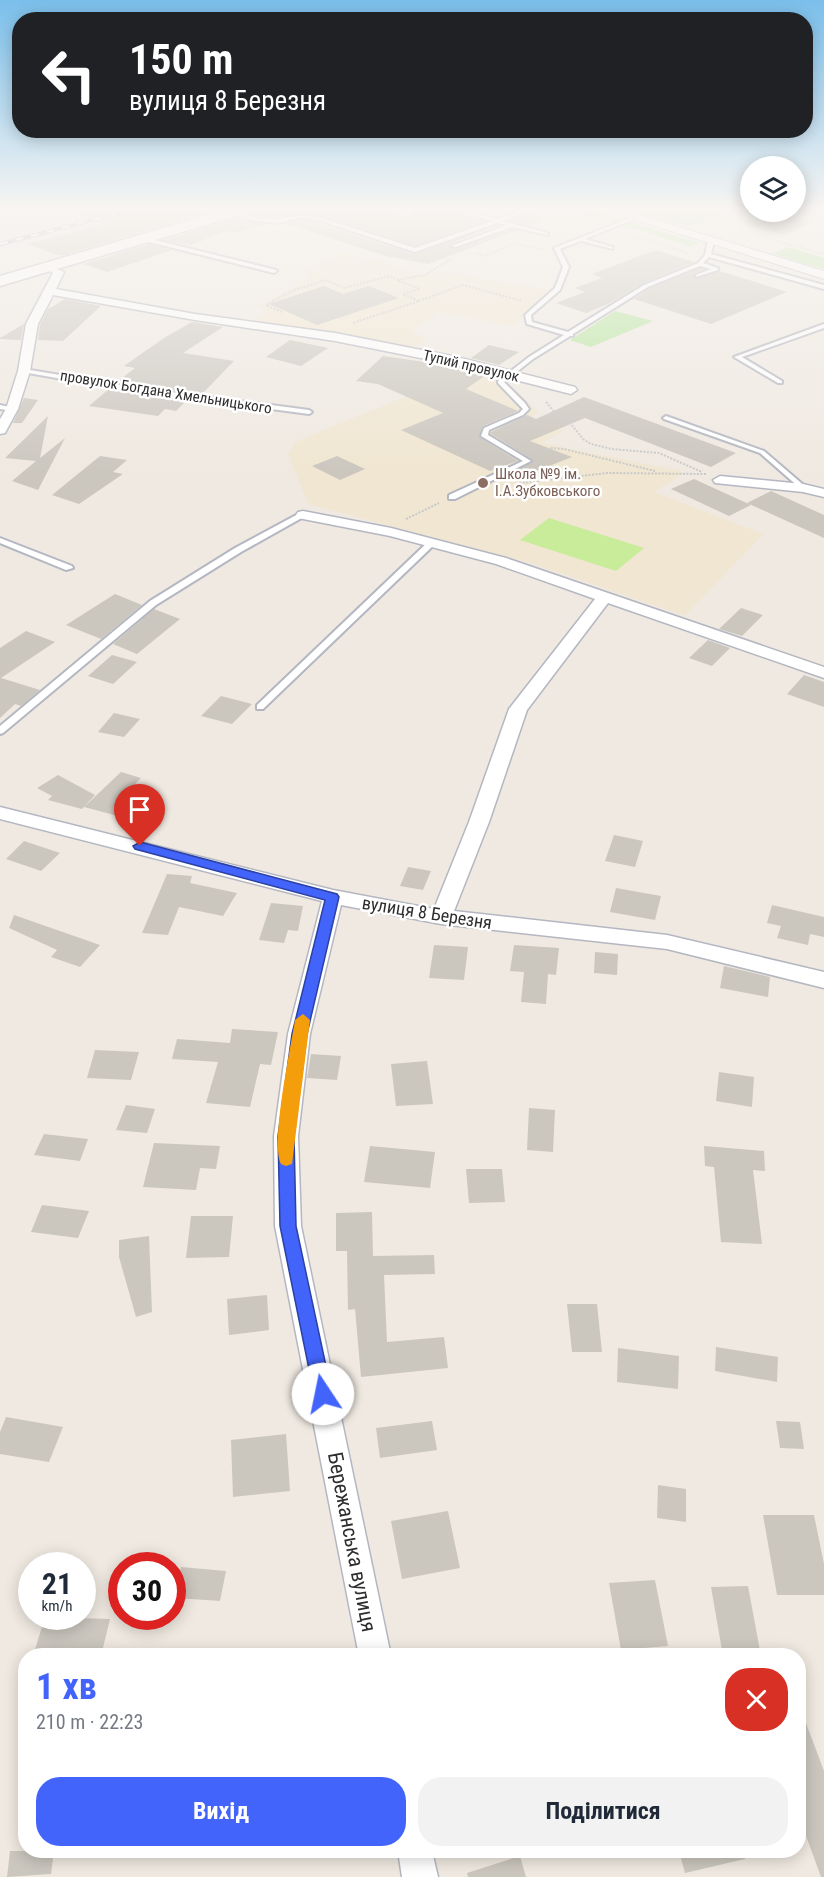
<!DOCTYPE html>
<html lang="uk">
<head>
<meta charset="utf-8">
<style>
	:root { --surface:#fff; --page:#f2f2f3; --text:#1f2937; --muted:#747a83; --accent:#4264fb }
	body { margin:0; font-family:"Roboto Condensed",sans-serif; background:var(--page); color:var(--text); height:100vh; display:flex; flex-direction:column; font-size:22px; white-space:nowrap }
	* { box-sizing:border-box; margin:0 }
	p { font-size:20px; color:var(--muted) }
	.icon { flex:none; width:33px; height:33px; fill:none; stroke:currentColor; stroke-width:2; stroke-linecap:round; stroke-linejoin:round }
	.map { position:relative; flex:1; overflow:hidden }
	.side { position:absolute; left:18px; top:1648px; width:788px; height:210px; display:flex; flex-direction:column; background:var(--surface); border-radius:24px; box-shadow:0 3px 15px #0003 }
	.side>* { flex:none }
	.top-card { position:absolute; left:12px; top:12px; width:801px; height:126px; border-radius:24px; box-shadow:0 3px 15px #0003; background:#202124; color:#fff; overflow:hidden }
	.tools { position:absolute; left:740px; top:156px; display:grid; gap:12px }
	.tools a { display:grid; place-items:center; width:66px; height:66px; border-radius:50%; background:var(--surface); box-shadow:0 3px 15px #0003; font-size:30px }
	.speed { position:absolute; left:18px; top:1552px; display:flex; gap:12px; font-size:30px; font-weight:700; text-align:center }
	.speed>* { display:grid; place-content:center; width:78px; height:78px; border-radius:50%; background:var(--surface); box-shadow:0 3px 15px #0003; line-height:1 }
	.speed small { font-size:15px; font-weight:400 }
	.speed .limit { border:9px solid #d22; background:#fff; color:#111 }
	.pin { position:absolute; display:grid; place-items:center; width:51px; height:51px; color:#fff; margin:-62px -26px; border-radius:50% 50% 50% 0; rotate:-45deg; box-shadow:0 0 6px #0007 }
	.pin .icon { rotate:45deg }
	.me { position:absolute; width:66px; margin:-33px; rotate:349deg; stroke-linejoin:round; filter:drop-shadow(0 0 4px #0008) }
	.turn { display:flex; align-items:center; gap:21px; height:126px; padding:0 18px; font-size:27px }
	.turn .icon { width:78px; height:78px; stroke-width:2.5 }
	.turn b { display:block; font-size:42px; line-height:51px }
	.round { display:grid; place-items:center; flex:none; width:63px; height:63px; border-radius:24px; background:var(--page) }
	.headline { display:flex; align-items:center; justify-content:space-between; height:102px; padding:0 18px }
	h1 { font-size:36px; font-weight:700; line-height:45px; color:var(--accent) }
	.button { display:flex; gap:12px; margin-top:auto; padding:12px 18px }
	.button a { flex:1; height:69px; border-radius:24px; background:var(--accent); color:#fff; font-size:24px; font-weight:700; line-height:69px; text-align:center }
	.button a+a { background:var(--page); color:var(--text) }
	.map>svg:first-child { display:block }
	.industrial { fill:#e3e1e8 }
	.education { fill:#f0e6d1 }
	.green { fill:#b6e59e }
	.pitch { fill:#c9ec9a }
	.building { fill:#cbc7bf }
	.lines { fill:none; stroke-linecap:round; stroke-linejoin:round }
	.service-casing { stroke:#b4b7c1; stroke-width:4 }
	.minor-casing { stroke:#b4b7c1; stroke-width:3 }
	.tertiary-casing { stroke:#b4b7c1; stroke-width:2 }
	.secondary-casing { stroke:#b4b7c1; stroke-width:3 }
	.path { stroke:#c9c9c9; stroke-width:2; stroke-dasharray:2 1.5; stroke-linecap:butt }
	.service { fill:#fff; fill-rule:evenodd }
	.minor { fill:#fff; fill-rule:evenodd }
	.tertiary { fill:#fff; fill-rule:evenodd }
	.secondary { fill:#fff; fill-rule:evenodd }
	.rail-casing { stroke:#a3a6b8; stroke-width:4 }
	.rail { stroke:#fff; stroke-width:2; stroke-dasharray:8; stroke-linecap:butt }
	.route { fill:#4264fb; stroke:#2b41a3; stroke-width:1.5 }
	.slow { fill:#f59e0b }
	.education-dot { fill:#8d6e63; stroke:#fff; stroke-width:2 }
	.labels { text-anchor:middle; stroke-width:5; stroke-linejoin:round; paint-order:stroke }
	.far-street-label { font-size:15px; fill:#2e2e2e; stroke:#fff }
	.far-education-label { font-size:15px; fill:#785e54; stroke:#fff; text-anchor:start }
	.street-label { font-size:18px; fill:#2e2e2e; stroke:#fff }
	.near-street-label { font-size:21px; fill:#2e2e2e; stroke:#fff }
</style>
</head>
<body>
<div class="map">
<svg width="824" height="1877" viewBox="0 0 824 1877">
	<rect width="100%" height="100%" fill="#efe9e1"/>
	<path class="industrial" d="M0,210H157L0,250Z"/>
	<path class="education" d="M344,251L424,275L444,271L550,290L513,326L438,312L411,332L426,338L411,350L253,322L267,312L257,306L310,278L303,272Z
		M460,364L510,377L507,383L539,412L530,418L563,431L541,443L680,471L682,474L654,492L763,534L685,616L537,565L308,504L288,454L295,442L449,379Z"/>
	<path class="green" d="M574,210H592L699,243L690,246Z
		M637,210H716L725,213L688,226L633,212Z
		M788,247L824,258V269L773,254Z
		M615,311L653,321L591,347L570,340Z"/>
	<path class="pitch" d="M549,518L644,548L616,571L520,540Z"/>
	<path class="building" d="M72,210H216L61,256L27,244L103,224L71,213Z
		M250,210H386L411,218L412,210H464V216L484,221L415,246L322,216L302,213L279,217L256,216L249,213Z
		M771,212L812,222L784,235L742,223Z
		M529,213L548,218L529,226L509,221Z
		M239,217L254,223L265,224L236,233L226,231L191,245L164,240Z
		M302,219L414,254L497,225L450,244L449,247L457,249L512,229L517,230L428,264L386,256L286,224Z
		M149,244L172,250L107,272L84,264Z
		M656,250L694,262L643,283L608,304L586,313L556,303L585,292L575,288L602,278L592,274Z
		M700,268L704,269L694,274L695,279L720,271L787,292L711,324L634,299L649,289Z
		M324,286L343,294L369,286L399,298L317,325L269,304Z
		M65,299L101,306L63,341L38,340L40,325L48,309Z
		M192,322L223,327L183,353L234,361L202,394L117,382L135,368L124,366L164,338Z
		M24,324L21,340L0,339V338Z
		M290,340L328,348L301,366L266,357Z
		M489,345L519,352L499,365L471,358Z
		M383,356L439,364L486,375L466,389L518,411L483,426L479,437L518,461L490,471L401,430L443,413L378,384L356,381Z
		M109,389L132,393L187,400L176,411L165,409L158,416L89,406Z
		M584,397L736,453L711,467L585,418L530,441L572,457L526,475L516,471L533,460L491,434V432L527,415L536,419Z
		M24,398L38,400L22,423H13Z
		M48,416L40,458L65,438L38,490L12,481L36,461L5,458Z
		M100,456L127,460L113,472L123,474L79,504L52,495Z
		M337,456L365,469L340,480L312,466Z
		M694,479L751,505L729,516L671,489Z
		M771,491L824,515V538L747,503Z
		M115,594L142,605L101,639L66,625Z
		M741,608L763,615L742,636L719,629Z
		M154,609L180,619L137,654L113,644Z
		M26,631L55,642L1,678L40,690L21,706L15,704L0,718V648Z
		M708,640L730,648L712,666L689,658Z
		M112,655L137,662L113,684L88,676Z
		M804,675L824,682V707L787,694Z
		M221,696L252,704L232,724L201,716Z
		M114,713L140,719L124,737L98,732Z
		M121,772L141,778L127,792L162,802L144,823L84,807Z
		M58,775L95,795L82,809L48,800L52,796L37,788Z
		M614,835L643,841L635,867L605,861Z
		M24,841L60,853L41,871L6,859Z
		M408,867L431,871L423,890L400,886Z
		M167,874L192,876L190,883L237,893L223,916L179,907L168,935L142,933Z
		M616,888L661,896L655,920L610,912Z
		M271,903L303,906L298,931L288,930L284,943L259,940Z
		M772,905L824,917V937L810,934L808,945L777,938L781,926L767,923Z
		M14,915L100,945L80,967L51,957L57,950L9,928Z
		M434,945L468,947L464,980L429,978Z
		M514,945L559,948L556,975L548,974L546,1004L521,1002L524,972L510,971Z
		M595,952L618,954L617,975L594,973Z
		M724,966L770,977L768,997L720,988Z
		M232,1029L278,1032L271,1065L260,1064L250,1107L206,1103L218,1062L172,1059L177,1039L230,1043Z
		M95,1050L139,1052L131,1080L87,1078Z
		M311,1054L341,1056L337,1080L307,1078Z
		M427,1061L433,1104L396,1106L391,1064Z
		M719,1072L754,1077L752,1107L716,1101Z
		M126,1105L155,1109L147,1133L116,1130Z
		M529,1108L555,1110L553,1152L527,1150Z
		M44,1134L88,1139L80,1161L34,1155Z
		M154,1143L220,1146L216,1169L200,1168L196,1190L143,1187Z
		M370,1146L435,1152L430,1188L364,1182Z
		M704,1146L764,1151L765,1171L753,1170L762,1244L721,1242L714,1167L705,1166Z
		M466,1169H502L505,1202L469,1203Z
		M42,1205L89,1211L78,1238L31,1232Z
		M372,1212L373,1256L434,1255L435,1274L384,1275L387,1342L444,1337L448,1368L361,1377L355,1309L348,1310L347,1251H336V1213Z
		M191,1216H233L229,1257L186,1258Z
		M149,1236L152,1312L136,1317L119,1257V1240Z
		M267,1295L269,1330L229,1335L227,1299Z
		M567,1304H597L602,1352H572Z
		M716,1347L778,1357L777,1382L715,1371Z
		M618,1348L679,1356L678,1389L617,1382Z
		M6,1417L63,1427L49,1462L0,1454V1432Z
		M432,1421L437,1450L380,1458L376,1428Z
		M776,1421L800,1422L804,1449L780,1448Z
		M286,1434L290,1491L233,1497L231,1440Z
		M658,1485L686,1489V1522L657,1518Z
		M448,1511L460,1568L402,1579L391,1521Z
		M763,1515H814L824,1564V1595H777Z
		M181,1567L226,1571L220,1601L176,1598Z
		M655,1580L668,1646L621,1650L609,1583Z
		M748,1586L761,1656H723L711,1587Z
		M45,1617L110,1619L101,1656H33Z
		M800,1707L824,1771V1877H821L798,1814Z
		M10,1851H54L51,1874L7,1877Z
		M679,1851H744L745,1859L685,1873Z
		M520,1856L526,1877H468L467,1873Z"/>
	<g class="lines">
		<defs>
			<path id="service" d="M523,210H530L502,221L548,233V235L512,227L456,247L451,246L507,225L497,223L415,252L321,221L302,217L279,223L255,221L232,212L234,211L256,218L279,219L302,215L322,218L415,248L492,221L465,214V212L497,219Z
				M632,217L637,218L585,239L613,247V249L581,241L560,249L569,267L560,290L531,315L532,322L568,332L644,285L698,263L705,255L708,241L711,239L714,241L711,254L824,285V289L709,257L703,263L718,268V270L696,277V275L711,269L700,266L648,287L573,334V336H570L533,359L504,382L525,403L529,409L523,415L489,430L488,435L531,461L455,499H449V495L523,461L481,436L484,428L519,413L523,409L498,383V381L529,357L564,335L527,324L525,315L555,288L563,267L554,248Z
				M143,237L276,270L277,271L274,273L141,240Z
				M824,324V328L742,357L782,381V383H778L734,357Z
				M24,369L132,387L309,410L312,412L309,414L132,391L22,372L21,371Z
				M0,405L14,408L15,409L12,411L0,409Z
				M666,416L764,451L807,488L801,489L760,453L664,419L663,418Z
				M300,513L307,515L241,552L156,605L3,733L0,734V726L150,601L235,548Z
				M0,538L72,566L73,568L66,570L0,543Z
				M429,541L436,543L263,709H257V705Z"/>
			<path id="minor" d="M47,264L64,272L56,289L195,314L335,333L457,357L575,387L577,390L571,394L456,365L335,341L195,320L53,295L38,324L30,371L18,409L5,433L0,434V419L6,409L18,371L26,324L53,273L42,267Z
				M720,476L803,484L824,489V497L803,492L715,483L713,480Z
				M303,511L391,528L506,558L824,667V678L608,603L527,710L489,822L454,911L667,935L824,972V988L667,949L441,924L341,905L310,1034L298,1136L301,1226L391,1656H359L275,1226L274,1136L288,1034L322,901L0,819V807L333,890L434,909L469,822L509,709L595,599L496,564L390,536L298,518L296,515L298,512Z
				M398,1851H432L438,1877H402Z"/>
			<path id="tertiary" d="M604,210H623L824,271V279Z"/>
			<path id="secondary" d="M225,210H248L246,213L0,286V276Z"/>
		</defs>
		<use href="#service" class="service-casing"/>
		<use href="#minor" class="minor-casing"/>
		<use href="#tertiary" class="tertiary-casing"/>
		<use href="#secondary" class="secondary-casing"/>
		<path class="path" d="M542,210L585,222
			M629,235L688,253
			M773,240L824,254
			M477,253L484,256L514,244L544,250
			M419,301L463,285L522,301
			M282,312L266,305L294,290L326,280L344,288L390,276L397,280
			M353,323L419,301L403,294L420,289L397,280L425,275L450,260L447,259
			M546,402L556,414L571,424L583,439L591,444L612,449L659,453L702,472
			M538,454L552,448L564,449L655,471
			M519,483L607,473L706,474
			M406,519L439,503"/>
		<use href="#service" class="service"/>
		<use href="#minor" class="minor"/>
		<use href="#tertiary" class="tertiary"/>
		<use href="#secondary" class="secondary"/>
		<defs>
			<path id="rail" d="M0,244L131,210"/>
		</defs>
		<use href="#rail" class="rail-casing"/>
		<use href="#rail" class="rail"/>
	</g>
	<linearGradient id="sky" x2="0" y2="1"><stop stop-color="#7abfeb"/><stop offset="0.44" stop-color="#f8f5f2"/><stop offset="1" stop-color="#f8f5f2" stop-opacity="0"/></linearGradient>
	<rect width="824" height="473" fill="url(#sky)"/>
	<path class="route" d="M140,842L337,894L339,897L307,1034L294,1136L296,1226L332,1394L330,1400L323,1402L317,1400L314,1394L280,1226L278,1136L292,1034L325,900L135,849L133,846Z"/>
	<path class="slow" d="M303,1014L310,1020L292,1164L286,1166L281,1164C270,1144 291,1046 295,1020Z"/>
	<circle class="education-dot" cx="483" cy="483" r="6"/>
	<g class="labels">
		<g class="far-street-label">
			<text transform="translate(471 366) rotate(13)" y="5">Тупий провулок</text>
			<text transform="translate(166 392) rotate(9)" y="5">провулок Богдана Хмельницького</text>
		</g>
		<g class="far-education-label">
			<text x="495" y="479">Школа №9 ім.<tspan x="495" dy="17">І.А.Зубковського</tspan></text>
		</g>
		<g class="street-label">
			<text transform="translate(427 913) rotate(9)" y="6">вулиця 8 Березня</text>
		</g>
		<g class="near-street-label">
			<text transform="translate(352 1542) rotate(79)" y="7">Бережанська вулиця</text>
		</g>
	</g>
</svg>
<div class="tools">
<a><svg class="icon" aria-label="layers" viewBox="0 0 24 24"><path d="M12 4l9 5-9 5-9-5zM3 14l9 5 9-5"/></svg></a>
</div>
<div class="speed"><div>21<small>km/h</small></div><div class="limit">30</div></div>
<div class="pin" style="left:140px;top:846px;background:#d93025"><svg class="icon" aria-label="arrive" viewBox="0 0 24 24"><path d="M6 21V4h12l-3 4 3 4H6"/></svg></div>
<svg class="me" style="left:323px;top:1394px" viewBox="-20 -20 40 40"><circle r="19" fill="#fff"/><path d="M0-13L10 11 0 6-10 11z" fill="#4264fb"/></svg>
<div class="top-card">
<div class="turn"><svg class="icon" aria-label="left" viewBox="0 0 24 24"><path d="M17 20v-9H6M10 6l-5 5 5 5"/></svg><div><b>150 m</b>вулиця 8 Березня</div></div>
</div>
<section class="side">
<div class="headline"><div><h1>1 хв</h1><p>210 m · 22:23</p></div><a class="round" style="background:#d93025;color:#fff"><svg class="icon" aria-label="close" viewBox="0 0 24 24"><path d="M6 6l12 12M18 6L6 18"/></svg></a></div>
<div class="button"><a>Вихід</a><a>Поділитися</a></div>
</section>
</div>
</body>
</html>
